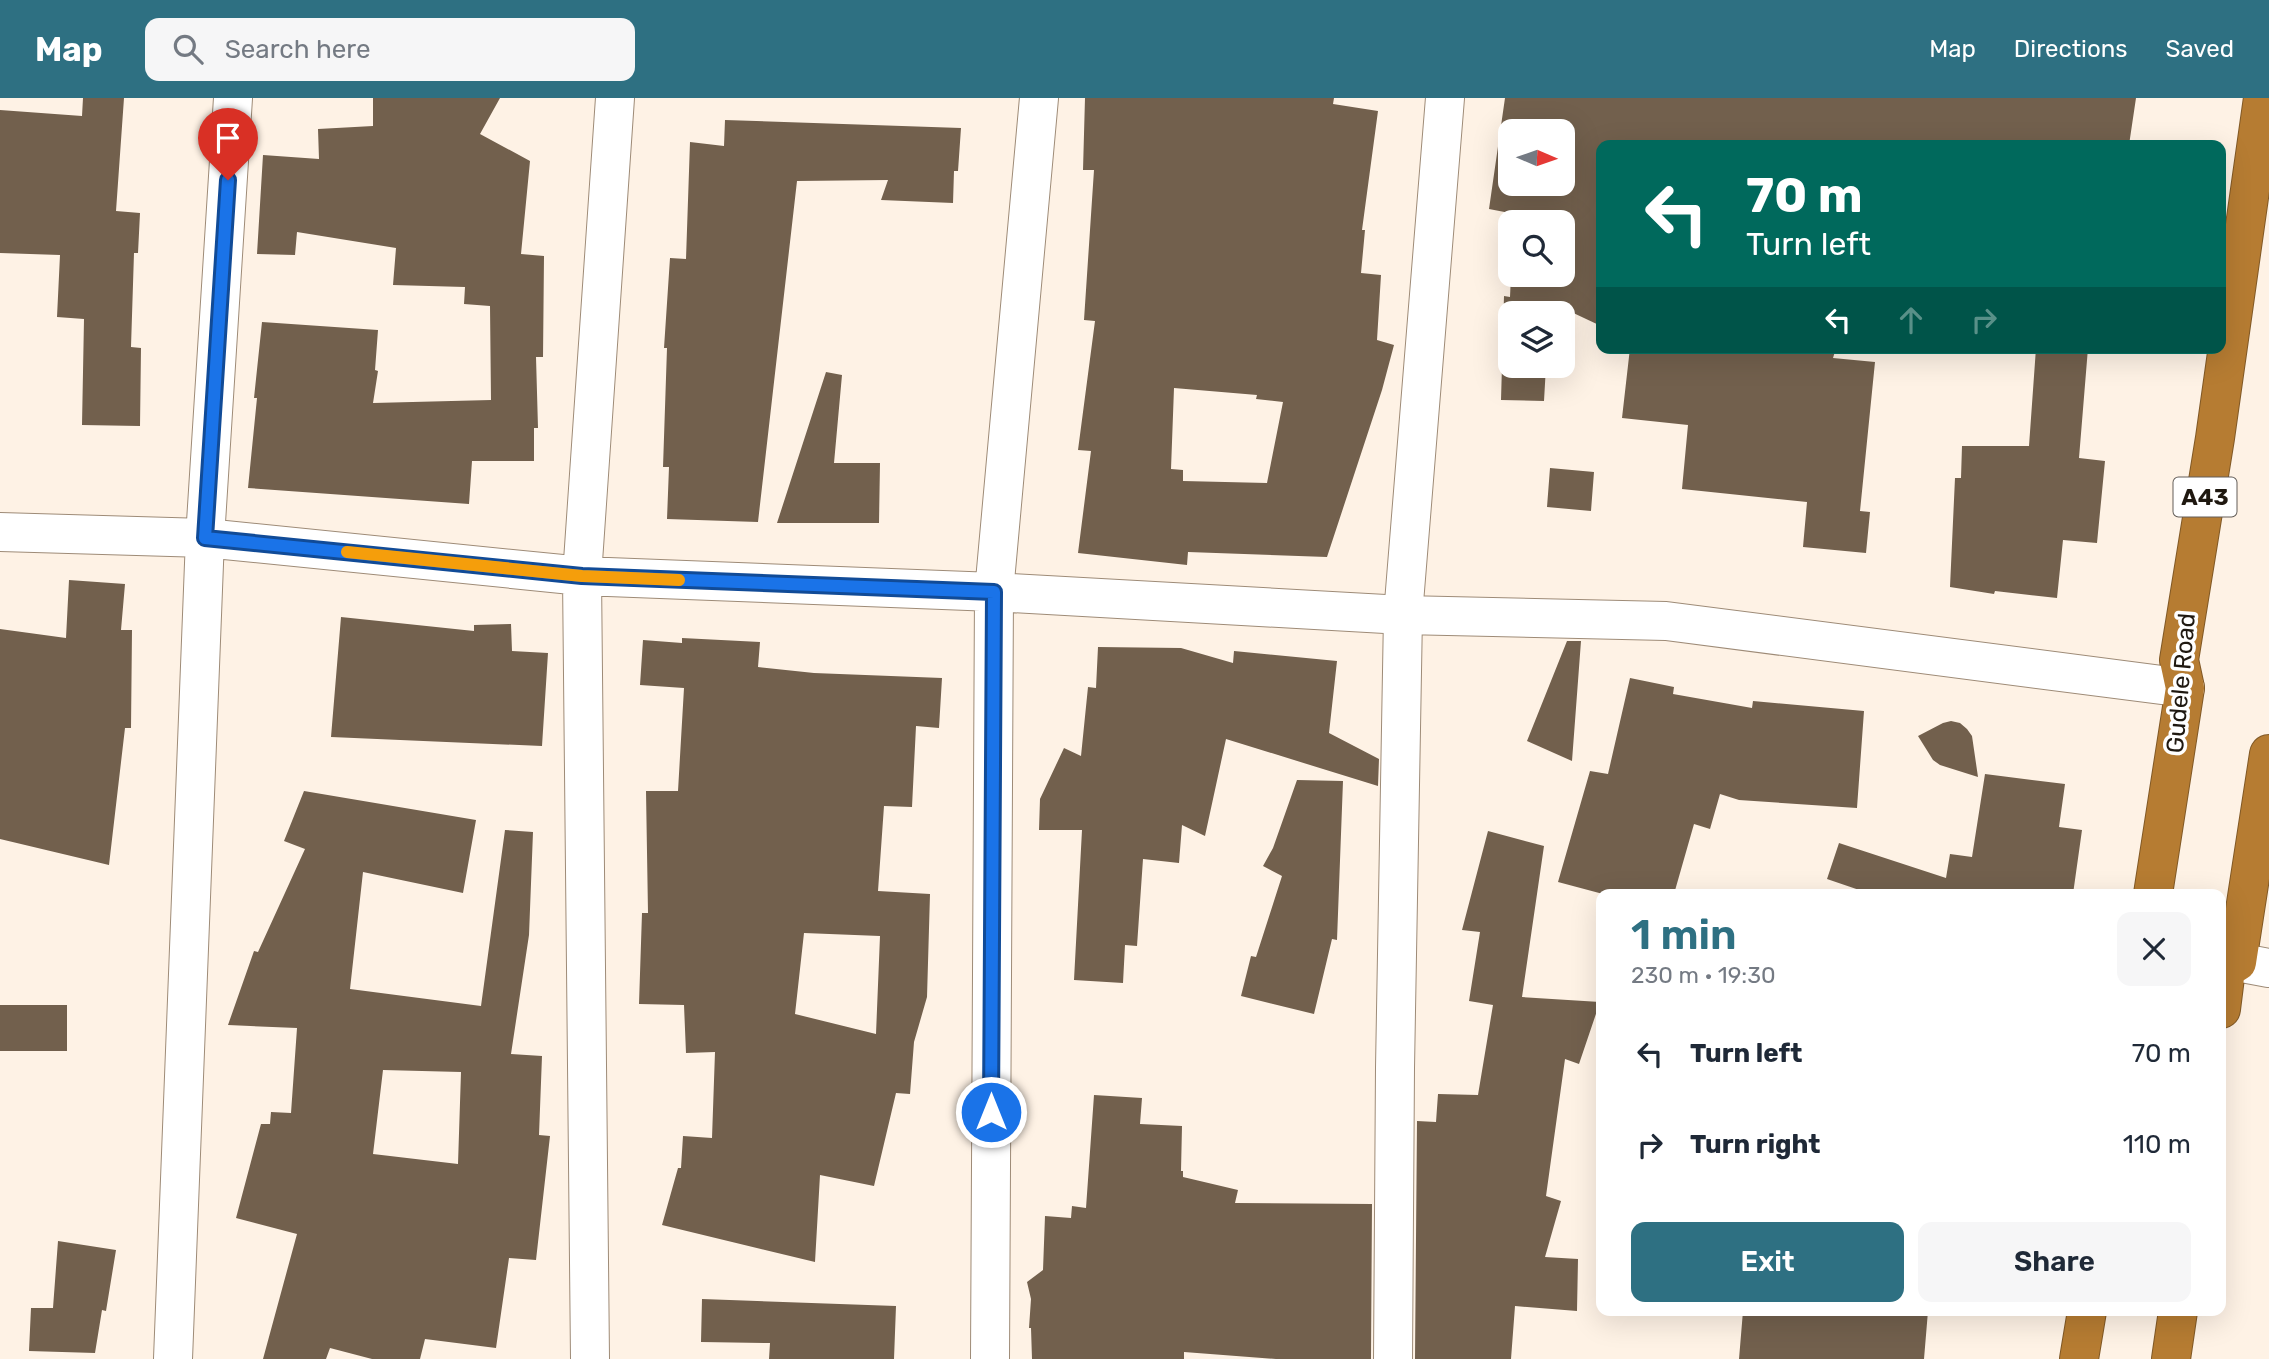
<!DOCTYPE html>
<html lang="en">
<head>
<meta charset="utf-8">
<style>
	:root { --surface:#fff; --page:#f6f6f7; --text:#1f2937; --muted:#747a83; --accent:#2e7082 }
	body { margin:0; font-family:Rubik,sans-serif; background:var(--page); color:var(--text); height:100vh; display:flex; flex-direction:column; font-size:26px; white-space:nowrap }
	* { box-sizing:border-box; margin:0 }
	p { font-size:23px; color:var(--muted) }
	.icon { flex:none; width:38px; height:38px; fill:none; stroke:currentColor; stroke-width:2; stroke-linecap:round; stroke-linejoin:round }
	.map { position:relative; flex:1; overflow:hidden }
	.sheet { position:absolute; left:1596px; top:791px; width:630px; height:427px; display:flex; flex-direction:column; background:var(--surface); border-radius:14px; box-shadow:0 7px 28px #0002 }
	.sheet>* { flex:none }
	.hud { position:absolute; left:1596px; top:42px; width:630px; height:214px; border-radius:14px; box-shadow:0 7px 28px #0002; background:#00695c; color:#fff; overflow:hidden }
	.needle { width:46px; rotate:92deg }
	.fabs { position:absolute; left:1498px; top:21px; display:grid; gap:14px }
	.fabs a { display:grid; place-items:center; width:77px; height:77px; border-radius:14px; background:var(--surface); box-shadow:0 7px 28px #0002; font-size:35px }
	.pin { position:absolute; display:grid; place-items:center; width:60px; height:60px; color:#fff; margin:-72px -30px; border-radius:50% 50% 50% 0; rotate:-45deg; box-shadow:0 0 7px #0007 }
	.pin .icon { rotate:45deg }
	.me { position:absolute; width:77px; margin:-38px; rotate:0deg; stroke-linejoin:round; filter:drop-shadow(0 0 5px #0008) }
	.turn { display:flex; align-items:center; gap:24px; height:147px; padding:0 35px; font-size:32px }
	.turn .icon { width:91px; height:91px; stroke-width:2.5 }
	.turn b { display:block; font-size:49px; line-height:60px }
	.lanes { display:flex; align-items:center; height:66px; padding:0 35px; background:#0003; justify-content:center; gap:35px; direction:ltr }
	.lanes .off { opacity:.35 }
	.round { display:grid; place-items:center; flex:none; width:74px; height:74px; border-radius:14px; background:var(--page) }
	.summary { display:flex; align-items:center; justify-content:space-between; height:119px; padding:0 35px }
	h1 { font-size:42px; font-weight:600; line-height:52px; color:var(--accent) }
	.button { display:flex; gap:14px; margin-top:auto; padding:14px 35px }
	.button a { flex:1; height:80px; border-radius:14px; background:var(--accent); color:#fff; font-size:28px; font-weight:600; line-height:80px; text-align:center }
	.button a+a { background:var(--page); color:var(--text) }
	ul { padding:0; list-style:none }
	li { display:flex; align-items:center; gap:21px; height:91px; padding:0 35px }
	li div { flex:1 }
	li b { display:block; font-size:26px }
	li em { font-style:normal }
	header { display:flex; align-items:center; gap:42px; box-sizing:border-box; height:98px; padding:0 35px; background:var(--accent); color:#fff }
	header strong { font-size:33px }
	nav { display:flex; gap:38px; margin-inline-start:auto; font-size:24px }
	.search { width:490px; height:63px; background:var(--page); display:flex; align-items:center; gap:18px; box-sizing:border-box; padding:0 24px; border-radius:14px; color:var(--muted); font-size:26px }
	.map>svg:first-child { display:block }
	.building { fill:#72604d; fill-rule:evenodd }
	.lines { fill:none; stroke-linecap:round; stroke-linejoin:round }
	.minor-casing { stroke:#9e8b77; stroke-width:40 }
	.highway-casing { stroke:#815926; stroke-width:40 }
	.minor { stroke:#fff; stroke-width:38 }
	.highway { stroke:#b67c32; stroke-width:38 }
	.route-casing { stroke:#114b97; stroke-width:18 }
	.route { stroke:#1a73e8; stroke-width:12 }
	.slow { stroke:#f59e0b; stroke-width:12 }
	.labels { text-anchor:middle; stroke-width:7; stroke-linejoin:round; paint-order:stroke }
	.shield { fill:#fff; stroke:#625d58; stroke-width:2 }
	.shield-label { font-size:23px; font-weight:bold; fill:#1f1810 }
	.street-label { font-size:24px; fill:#1f1810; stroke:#fff }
</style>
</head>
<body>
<header>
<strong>Map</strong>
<div class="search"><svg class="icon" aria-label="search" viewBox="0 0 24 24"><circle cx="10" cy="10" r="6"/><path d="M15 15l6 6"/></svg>Search here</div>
<nav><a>Map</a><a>Directions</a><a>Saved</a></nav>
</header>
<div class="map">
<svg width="2269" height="1261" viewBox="0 0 2269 1261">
	<rect width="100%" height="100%" fill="#fef2e5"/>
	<path class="building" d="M83,0H124L116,113L140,115L138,155H134L131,249L141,250L140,328L82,327L84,221L57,219L60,157L0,155V12L82,18Z
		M373,0H500L480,36L530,63L521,156L544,158L543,259H536L538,330H534V363H472L469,406L248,390L257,300H254L262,224L378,232L375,272L378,273L373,305L491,302L490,208L464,206L465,189L393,187L396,150L297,134L295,157L257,156L263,57L319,61L318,31L373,28Z
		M1085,0H1334L1333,6L1378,13L1362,132H1365L1361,175L1381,177L1377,242L1394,247L1382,292L1327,459L1188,454L1187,467L1078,455L1091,353L1078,352L1095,223L1084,222L1094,72H1083ZM1174,290L1257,297L1256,301L1283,304L1267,385L1183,383V372L1171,371Z
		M1505,0H2136L2129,47H1601V228L1550,204L1549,215H1510V268H1546L1544,303L1501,302L1504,198L1510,199L1511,177H1563V124H1514L1515,116L1489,111ZM1510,33H1563V86H1510Z
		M725,22L961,30L958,73H954L953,105L881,102L888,82L797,83L758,424L667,421L669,369H663L667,250H664L670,160L686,161L690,44L724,48Z
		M1630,250H1836L1833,260L1875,264L1860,413L1870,414L1866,455L1803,449L1807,404L1682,391L1688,327L1622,320Z
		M2036,250H2088L2079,360L2105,363L2097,445L2063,442L2057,500L1995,493L1994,496L1950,489L1955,380H1961L1962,348H2029Z
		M826,274L842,277L834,365H880L879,425H777Z
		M1550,370L1594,374L1591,413L1547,409Z
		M69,482L125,486L121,532H132L131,630H125L109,767L0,741V531L66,540Z
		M341,519L474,533V527L511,526L512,553L548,555L542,648L331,639Z
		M682,540L760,544L758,569L814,575L942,580L939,630L916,628L912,709L884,708L878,793L930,796L927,899L914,944L910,996L896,995L874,1088L820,1077L815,1164L662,1127L678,1070H681L683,1038L712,1040L715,954L686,955L684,907L639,906L642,815H648L646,693H678L684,590L640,587L643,542L682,545ZM804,835L880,838L876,936L795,916Z
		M1567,543H1581L1572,663L1527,643Z
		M1098,549L1181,550L1233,565L1234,553L1337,563L1329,635L1379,661L1378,688L1226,641L1205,738L1182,727L1179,765L1143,761L1137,848L1125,847L1123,885L1074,882L1082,732H1039L1040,701L1064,650L1081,658L1088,589L1096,590Z
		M1630,580L1674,589L1673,596L1752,610L1753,603L1864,613L1857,710L1739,702L1720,696L1710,731L1694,726L1674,796H1603L1558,784L1590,673L1608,676Z
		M1951,623L1960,625L1967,631L1972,638L1978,679L1940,667L1933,662L1918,638L1943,625Z
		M1985,676L2065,686L2059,729L2082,732L2073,796H1871L1827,781L1839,745L1946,780L1950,756L1972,759Z
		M1297,682L1343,683L1337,842L1332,841L1314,916L1241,898L1251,858L1256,859L1282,778L1263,768L1273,750Z
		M304,693L476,722L463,795L363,774L350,891L481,908L505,732L533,734L529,837L511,956L542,958L539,1037L550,1038L536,1162L509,1160L496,1250L425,1241L420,1261H372L330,1250L326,1261H263L297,1136L236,1120L261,1026H270L271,1014L291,1015L297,930L228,927L254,853L258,854L305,751L284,743ZM383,972L461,974L458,1066L373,1056Z
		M1488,733L1544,748L1522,899L1600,904L1579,966L1565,961L1546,1098L1561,1103L1545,1159L1578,1161L1577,1213L1515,1208L1511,1261H1415L1417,1023L1436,1024L1438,996L1478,997L1493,907L1469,903L1480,834L1462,832Z
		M0,907H67V953H0Z
		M1094,997L1142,1000L1140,1026L1182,1028L1181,1073H1183V1079L1238,1092L1235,1105L1372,1106L1371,1261H1276L1184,1254V1261H1032L1031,1230H1029L1031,1201L1027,1184L1043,1172L1045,1118L1071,1120L1072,1108L1086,1110Z
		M58,1143L116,1152L106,1213L102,1212L95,1255L29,1253L31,1210H53Z
		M702,1201L896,1208L894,1261H769L770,1245L701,1244Z
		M1743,1213H1928L1924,1261H1739Z"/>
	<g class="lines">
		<defs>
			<path id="minor" d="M0,434L205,440L582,478L994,494L1403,517L1666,523L2185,590
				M2237,864L2269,870
				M173,1261L205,440L233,0
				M590,1261L582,478L615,0
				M990,1261L994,494L1039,0
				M1393,1261L1395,970L1403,517L1445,0"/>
			<path id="highway" d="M2153,796L2185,590L2179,562L2215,340L2263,0
				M2221,911L2226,871L2237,864L2269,656
				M2079,1261L2087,1213
				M2171,1261L2178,1213"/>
		</defs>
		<use href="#minor" class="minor-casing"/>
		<use href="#highway" class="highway-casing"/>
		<use href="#minor" class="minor"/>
		<use href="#highway" class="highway"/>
	</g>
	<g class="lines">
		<defs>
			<path id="route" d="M228,82L205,440L582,478L994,494L991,1014"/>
		</defs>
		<use href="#route" class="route-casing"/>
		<use href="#route" class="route"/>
		<path class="slow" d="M347,454L582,478L679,482"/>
	</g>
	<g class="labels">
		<rect class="shield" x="2173.5" y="379.5" width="63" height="39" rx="5"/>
		<g class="shield-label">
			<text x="2205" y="407">A43</text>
		</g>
		<g class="street-label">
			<text transform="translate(2181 585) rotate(-85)" y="8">Gudele Road</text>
		</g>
	</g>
</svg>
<div class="fabs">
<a><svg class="needle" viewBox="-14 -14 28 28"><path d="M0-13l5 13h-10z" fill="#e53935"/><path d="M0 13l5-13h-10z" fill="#747a83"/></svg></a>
<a><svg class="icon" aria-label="search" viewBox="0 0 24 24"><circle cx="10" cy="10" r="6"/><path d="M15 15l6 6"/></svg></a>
<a><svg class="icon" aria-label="layers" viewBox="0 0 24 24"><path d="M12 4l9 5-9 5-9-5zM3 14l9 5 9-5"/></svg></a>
</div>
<div class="pin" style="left:228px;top:82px;background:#d93025"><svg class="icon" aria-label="arrive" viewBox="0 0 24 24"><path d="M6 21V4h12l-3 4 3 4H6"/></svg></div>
<svg class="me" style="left:991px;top:1014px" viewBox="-20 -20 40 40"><circle r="17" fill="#1a73e8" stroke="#fff" stroke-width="3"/><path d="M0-11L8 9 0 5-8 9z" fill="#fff"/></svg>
<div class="hud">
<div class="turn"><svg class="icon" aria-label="left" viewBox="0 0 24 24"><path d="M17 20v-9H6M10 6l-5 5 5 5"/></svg><div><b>70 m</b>Turn left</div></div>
<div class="lanes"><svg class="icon" aria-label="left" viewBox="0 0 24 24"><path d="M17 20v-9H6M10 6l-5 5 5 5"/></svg><svg class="icon off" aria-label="ahead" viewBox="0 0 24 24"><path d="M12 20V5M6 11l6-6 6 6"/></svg><svg class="icon off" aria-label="right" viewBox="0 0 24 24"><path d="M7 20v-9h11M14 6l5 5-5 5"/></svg></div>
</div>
<section class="sheet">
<div class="summary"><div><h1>1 min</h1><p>230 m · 19:30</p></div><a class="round"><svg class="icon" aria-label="close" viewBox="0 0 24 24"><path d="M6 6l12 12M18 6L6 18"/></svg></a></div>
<ul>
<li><svg class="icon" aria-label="left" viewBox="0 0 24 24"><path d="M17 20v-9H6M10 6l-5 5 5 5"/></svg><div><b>Turn left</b></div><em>70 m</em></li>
<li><svg class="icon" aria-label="right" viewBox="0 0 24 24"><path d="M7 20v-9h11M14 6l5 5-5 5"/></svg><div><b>Turn right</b></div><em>110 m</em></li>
</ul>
<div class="button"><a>Exit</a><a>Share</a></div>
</section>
</div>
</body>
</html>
